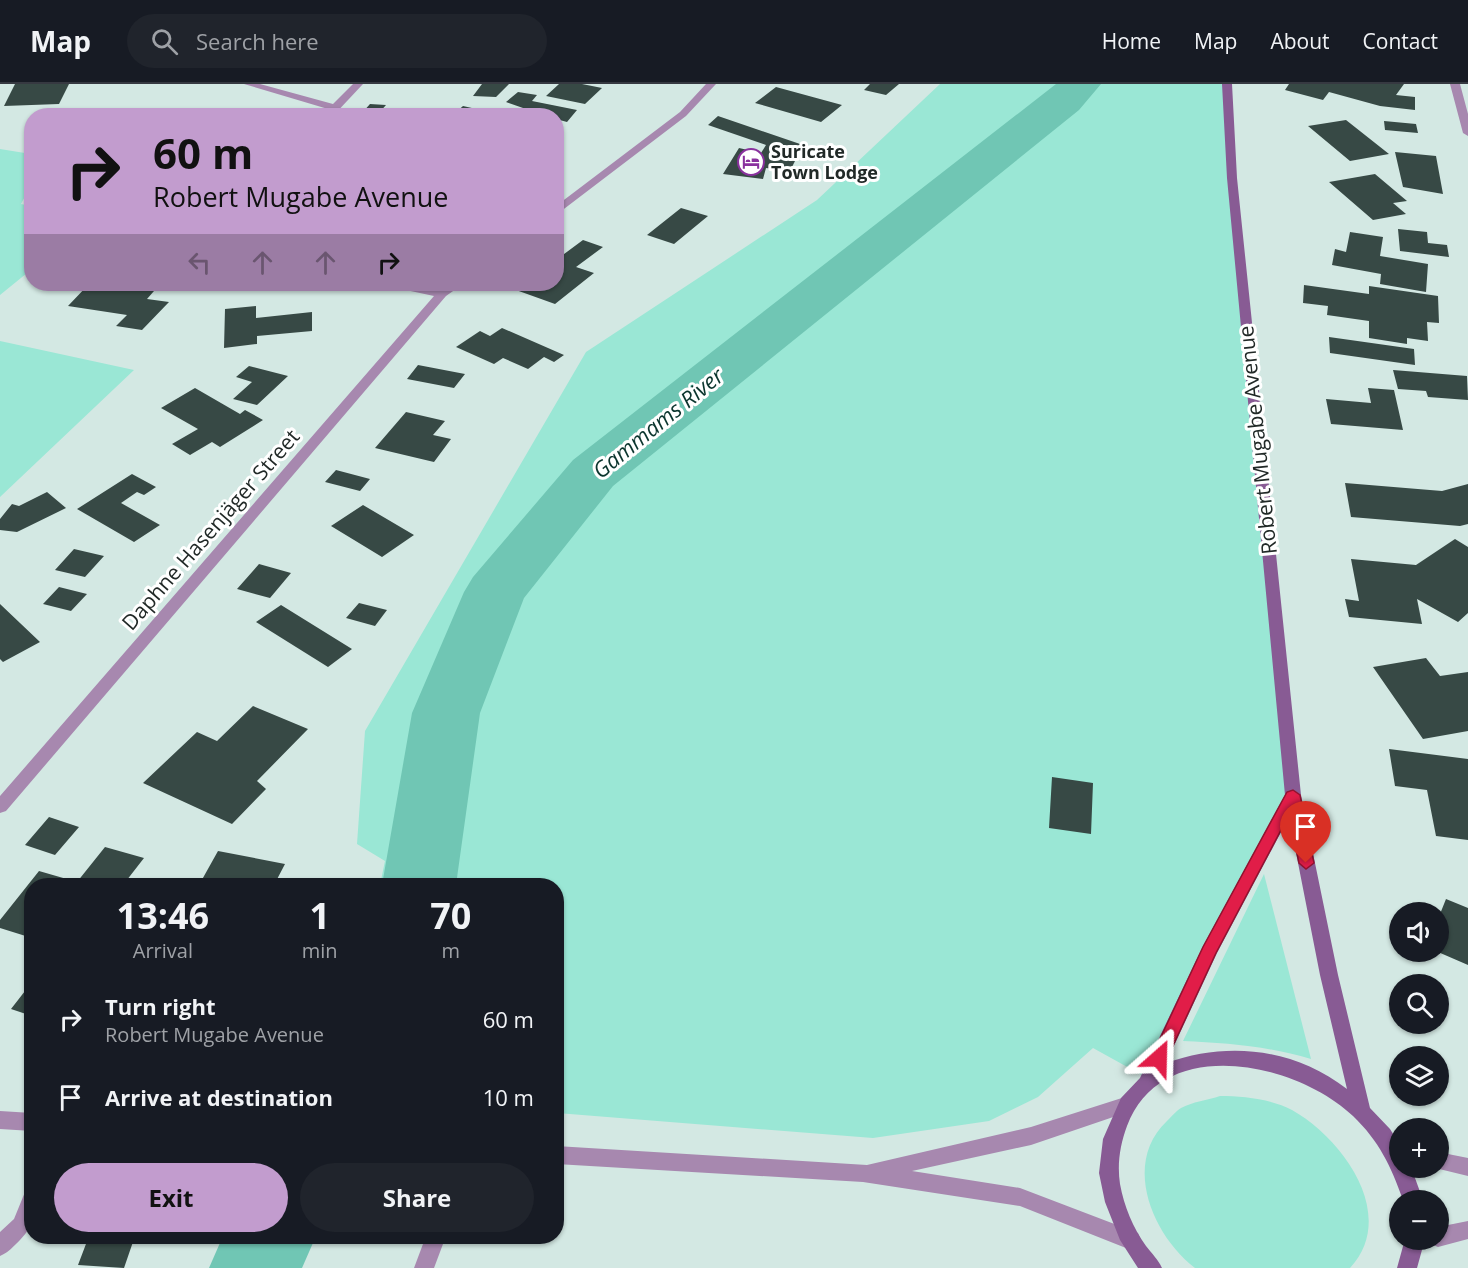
<!DOCTYPE html>
<html lang="en">
<head>
<meta charset="utf-8">
<style>
	:root { --surface:#171b24; --page:#20242c; --text:#f1f3f6; --muted:#9ea1a6; --line:#363941; --accent:#c29cce }
	body { margin:0; font-family:"Open Sans",sans-serif; background:var(--page); color:var(--text); height:100vh; display:flex; flex-direction:column; font-size:22px; white-space:nowrap }
	* { box-sizing:border-box; margin:0 }
	p { font-size:20px; color:var(--muted) }
	.icon { flex:none; width:33px; height:33px; fill:none; stroke:currentColor; stroke-width:2; stroke-linecap:round; stroke-linejoin:round }
	.map { position:relative; flex:1; overflow:hidden }
	.side { position:absolute; left:24px; top:794px; width:540px; height:366px; display:flex; flex-direction:column; background:var(--surface); border-radius:24px; box-shadow:0 2px 4px #0004 }
	.side>* { flex:none }
	.top-card { position:absolute; left:24px; top:24px; width:540px; height:183px; border-radius:24px; box-shadow:0 2px 4px #0004; background:#c29cce; color:#111; overflow:hidden }
	.tools { position:absolute; left:1389px; top:818px; display:grid; gap:12px }
	.tools a { display:grid; place-items:center; width:60px; height:60px; border-radius:50%; background:var(--surface); box-shadow:0 2px 4px #0004; font-size:30px }
	.pin { position:absolute; display:grid; place-items:center; width:51px; height:51px; color:#fff; margin:-62px -26px; border-radius:50% 50% 50% 0; rotate:-45deg; box-shadow:0 0 6px #0007 }
	.pin .icon { rotate:45deg }
	.me { position:absolute; width:66px; margin:-33px; rotate:25deg; stroke-linejoin:round; filter:drop-shadow(0 0 4px #0008) }
	.turn { display:flex; align-items:center; gap:21px; height:126px; padding:0 30px; font-size:27px }
	.turn .icon { width:78px; height:78px; stroke-width:2.5 }
	.turn b { display:block; font-size:42px; line-height:51px }
	.lanes { display:flex; align-items:center; height:57px; padding:0 30px; background:#0003; justify-content:center; gap:30px; direction:ltr }
	.lanes .off { opacity:.35 }
	.eta { display:flex; justify-content:space-evenly; align-items:center; height:102px; text-align:center }
	.eta b { font-size:36px; font-weight:700; line-height:42px }
	.cta { display:flex; gap:12px; margin-top:auto; padding:12px 30px }
	.cta a { flex:1; height:69px; border-radius:36px; background:var(--accent); color:#111; font-size:24px; font-weight:700; line-height:69px; text-align:center }
	.cta a+a { background:var(--page); color:var(--text) }
	ul { padding:0; list-style:none }
	li { display:flex; align-items:center; gap:18px; height:78px; padding:0 30px }
	li div { flex:1 }
	li b { display:block; font-size:22px }
	li em { font-style:normal }
	header { display:flex; align-items:center; gap:36px; box-sizing:border-box; height:84px; padding:0 30px; background:var(--surface); border-bottom:2px solid var(--line) }
	header strong { font-size:28px }
	nav { display:flex; gap:33px; margin-inline-start:auto; font-size:21px }
	.search { width:420px; height:54px; background:var(--page); display:flex; align-items:center; gap:15px; box-sizing:border-box; padding:0 21px; border-radius:33px; color:var(--muted); font-size:22px }
	.map>svg:first-child { display:block }
	.green { fill:#9ae7d5 }
	.lines { fill:none; stroke-linecap:round; stroke-linejoin:round }
	.river { fill:#70c6b4; fill-rule:evenodd }
	.building { fill:#374945 }
	.service { fill:#a788af; fill-rule:evenodd }
	.minor { fill:#a788af; fill-rule:evenodd }
	.tertiary { fill:#a788af; fill-rule:evenodd }
	.secondary { fill:#885b94; fill-rule:evenodd }
	.route { fill:#e11d48; stroke:#92132f; stroke-width:1.5 }
	.labels { text-anchor:middle; stroke-width:6; stroke-linejoin:round; paint-order:stroke }
	.far-poi-label { font-size:18px; font-weight:bold; fill:#212927; stroke:#fff; text-anchor:start }
	.street-label { font-size:21px; fill:#212927; stroke:#fff }
	.water-label { font-size:22px; font-style:italic; fill:#0b352e; stroke:#fff }
</style>
</head>
<body>
<header>
<strong>Map</strong>
<div class="search"><svg class="icon" aria-label="search" viewBox="0 0 24 24"><circle cx="10" cy="10" r="6"/><path d="M15 15l6 6"/></svg>Search here</div>
<nav><a>Home</a><a>Map</a><a>About</a><a>Contact</a></nav>
</header>
<div class="map">
<svg width="1468" height="1184" viewBox="0 0 1468 1184">
	<rect width="100%" height="100%" fill="#d3e8e3"/>
	<path class="green" d="M940,0H1227L1293,711L1149,995L1093,964L1038,1013L989,1037L873,1054L557,1029L556,801H380L385,777L357,760L365,647L586,268L817,116Z
		M0,65L31,70V101L21,120L31,122L32,185L0,211Z
		M0,257L134,286L0,413Z
		M1264,790L1311,975C1268,962 1227,959 1183,957Z
		M1220,1012C1243,1012 1271,1015 1292,1026C1342,1054 1399,1131 1350,1184H1195C1152,1151 1122,1079 1167,1037C1171,1033 1176,1027 1181,1024C1192,1018 1208,1016 1220,1012Z"/>
	<g class="lines">
		<path class="river" d="M1056,0H1101L1079,26L613,402L524,514L480,629L456,801H382L412,629L464,508L473,493L573,376Z
			M223,1152H316L302,1184H209Z"/>
	</g>
	<path class="building" d="M15,0H69L59,20L4,22Z
		M482,0H509L496,13L473,12Z
		M559,0H582L602,4L585,20L546,12Z
		M870,0H899L886,11L864,6Z
		M1289,0H1404L1396,11L1415,13V26L1380,22L1329,8L1323,16L1285,6Z
		M776,3L842,21L821,38L755,19Z
		M518,8L537,11L532,17L577,26L567,38L556,35V32H546L506,18Z
		M370,20L386,21L378,30L362,29Z
		M463,22L485,27L479,32H452Z
		M718,32L803,61L790,87L766,84L763,95L723,90L739,64L761,69L766,61L708,41Z
		M1346,36L1389,70L1350,77L1308,42Z
		M1384,37L1416,40L1418,49L1385,46Z
		M1395,68L1436,72L1443,110L1403,103Z
		M1375,90L1407,117L1393,119L1406,130L1373,136L1329,98Z
		M681,124L708,132L674,160L647,151Z
		M1398,145L1427,148L1428,159L1447,161L1449,173L1400,167Z
		M1350,148L1383,153L1380,172L1428,180L1426,208L1380,200L1381,190L1332,181L1335,165L1346,168Z
		M583,156L603,163L576,183L594,189L555,220L516,206L525,200H556V176Z
		M88,201L116,206L120,202L154,207L147,215L169,218L142,246L116,242L127,231L68,222Z
		M1304,201L1369,210V202L1438,212L1439,239L1427,238L1428,257L1407,254V260L1369,254V237L1327,231L1328,222L1303,219Z
		M256,222V234L312,228V247L257,252V260L224,264L225,225Z
		M502,244L564,271L554,278L544,273L528,285L503,274L494,280L456,263L480,247L490,252Z
		M1329,253L1414,265L1415,281L1330,269Z
		M418,281L465,290L454,304L407,295Z
		M249,282L288,292L257,321L233,315L252,298L236,293Z
		M1393,286L1467,292L1468,316L1428,313L1426,307L1398,305Z
		M195,304L240,330L245,326L263,336L220,363L212,358L190,371L172,360L198,345L161,324Z
		M1368,304L1394,306L1403,346L1331,340L1326,315L1371,319Z
		M406,328L445,337L433,351L451,355L434,378L375,364Z
		M336,386L370,395L360,407L325,398Z
		M132,390L156,403L144,411L137,408L121,419L160,441L134,458L77,425Z
		M1345,399L1442,407L1468,400V440L1460,442L1351,433Z
		M47,408L66,424L17,448L0,446V435L12,420L19,422Z
		M363,421L414,451L382,473L331,442Z
		M1455,455L1468,463V529L1458,538L1417,515L1422,540L1349,533L1345,515L1359,517L1351,475L1416,481Z
		M74,465L104,472L85,493L55,486Z
		M259,480L291,489L270,514L237,505Z
		M59,503L87,510L71,527L43,520Z
		M359,519L387,526L375,542L346,534Z
		M0,520L40,558L3,578L0,575Z
		M281,521L352,565L328,583L256,538Z
		M1426,574L1440,592L1468,588V647L1423,655L1373,583Z
		M253,622L308,645L257,697L266,705L232,740L143,699L197,648L217,657Z
		M1389,665L1468,675V756L1436,752L1427,706L1395,702Z
		M1052,693L1093,699L1091,750L1049,744Z
		M49,733L79,743L55,771L25,761Z
		M105,763L144,774L123,801H32V854L0,844V836L39,787L77,798Z
		M218,767L285,780L274,801H199Z
		M1446,815L1468,824V881L1438,868V835Z
		M32,898V932L11,925Z
		M89,1152H135L124,1184L78,1181Z"/>
	<g class="lines">
		<path class="service" d="M32,1106C32,1133 37,1140 16,1160C11,1165 7,1169 0,1172V1148L14,1135L25,1108Z"/>
		<path class="minor" d="M244,0H260L333,20L353,0H363L333,32H325L328,25Z
			M706,0H716L686,32L556,131V122L680,28Z
			M1450,0H1460L1468,30V52L1463,49Z
			M386,200H406L440,206L450,200H463L446,212L6,727L0,729V712L434,212L387,202Z
			M1125,1013L1132,1015L1134,1021L1132,1027L1125,1029L1031,1061L912,1087L1020,1104L1138,1149L1141,1156L1138,1163L1131,1166L1020,1122L863,1098L556,1080V1062L867,1081L1031,1043Z
			M0,1027L32,1029V1047L0,1045Z
			M426,1152H446L434,1184H414Z"/>
		<path class="tertiary" d="M1438,1068L1468,1074V1092L1431,1083H1438Z
			M1468,1137V1155L1438,1163L1431,1160L1429,1155H1438V1143Z"/>
		<path class="secondary" d="M1222,0H1232L1237,94L1301,711L1338,891L1370,1024L1390,1045L1400,1061V1083H1411L1423,1116H1403C1391,1082 1379,1057 1353,1032C1296,978 1162,949 1127,1042C1120,1061 1117,1080 1120,1100C1124,1122 1133,1144 1146,1162C1152,1170 1158,1175 1162,1184H1138L1120,1156L1105,1118L1099,1089L1103,1055L1121,1014L1140,994L1203,862L1285,711L1227,94ZM1289,733L1320,891L1347,1005C1293,964 1228,957 1166,979L1217,869Z
			M1405,1155H1425L1417,1184H1397Z"/>
	</g>
	<path class="route" d="M1293,706L1300,711L1314,779L1306,785L1299,779L1289,731L1216,869L1165,979L1159,981L1153,979L1151,974L1203,863L1287,708Z"/>
	<defs>
		<symbol id="hotel-ring" viewBox="-11 -11 22 22"><circle r="9.5" fill="#fff" stroke="#89319e" stroke-width="1.5"/><path d="M-6-4.5h1.5V1H6V5H4.5V3h-9V5H-6ZM-4 0a1.8 1.8 0 1 1 3.6 0ZM.5 0V-2.5h3Q6-2.5 6 0Z" fill="#89319e"/></symbol>
	</defs>
	<g fill-rule="evenodd">
		<use href="#hotel-ring" x="736" y="63" width="30" height="30"/>
	</g>
	<g class="labels">
		<g class="far-poi-label">
			<text x="771" y="74">Suricate<tspan x="771" dy="21">Town Lodge</tspan></text>
		</g>
		<g class="street-label">
			<text transform="translate(1258 356) rotate(-96)" y="7">Robert Mugabe Avenue</text>
			<text transform="translate(211 446) rotate(-49)" y="7">Daphne Hasenjäger Street</text>
		</g>
		<g class="water-label">
			<text transform="translate(658 339) rotate(-39)" y="8">Gammams River</text>
		</g>
	</g>
</svg>
<div class="tools">
<a><svg class="icon" aria-label="sound" viewBox="0 0 24 24"><path d="M4 9h4l5-4v14l-5-4H4zM17 9q2 3 0 6"/></svg></a>
<a><svg class="icon" aria-label="search" viewBox="0 0 24 24"><circle cx="10" cy="10" r="6"/><path d="M15 15l6 6"/></svg></a>
<a><svg class="icon" aria-label="layers" viewBox="0 0 24 24"><path d="M12 4l9 5-9 5-9-5zM3 14l9 5 9-5"/></svg></a>
<a>+</a>
<a>−</a>
</div>
<div class="pin" style="left:1306px;top:779px;background:#d93025"><svg class="icon" aria-label="arrive" viewBox="0 0 24 24"><path d="M6 21V4h12l-3 4 3 4H6"/></svg></div>
<svg class="me" style="left:1159px;top:974px" viewBox="-20 -20 40 40"><path d="M0-17L14 15 0 8-14 15z" fill="#e11d48" stroke="#fff" stroke-width="4"/></svg>
<div class="top-card">
<div class="turn"><svg class="icon" aria-label="right" viewBox="0 0 24 24"><path d="M7 20v-9h11M14 6l5 5-5 5"/></svg><div><b>60 m</b>Robert Mugabe Avenue</div></div>
<div class="lanes"><svg class="icon off" aria-label="left" viewBox="0 0 24 24"><path d="M17 20v-9H6M10 6l-5 5 5 5"/></svg><svg class="icon off" aria-label="ahead" viewBox="0 0 24 24"><path d="M12 20V5M6 11l6-6 6 6"/></svg><svg class="icon off" aria-label="ahead" viewBox="0 0 24 24"><path d="M12 20V5M6 11l6-6 6 6"/></svg><svg class="icon" aria-label="right" viewBox="0 0 24 24"><path d="M7 20v-9h11M14 6l5 5-5 5"/></svg></div>
</div>
<section class="side">
<div class="eta">
<div><b>13:46</b><p>Arrival</p></div>
<div><b>1</b><p>min</p></div>
<div><b>70</b><p>m</p></div>
</div>
<ul>
<li><svg class="icon" aria-label="right" viewBox="0 0 24 24"><path d="M7 20v-9h11M14 6l5 5-5 5"/></svg><div><b>Turn right</b><p>Robert Mugabe Avenue</p></div><em>60 m</em></li>
<li><svg class="icon" aria-label="arrive" viewBox="0 0 24 24"><path d="M6 21V4h12l-3 4 3 4H6"/></svg><div><b>Arrive at destination</b></div><em>10 m</em></li>
</ul>
<div class="cta"><a>Exit</a><a>Share</a></div>
</section>
</div>
</body>
</html>
